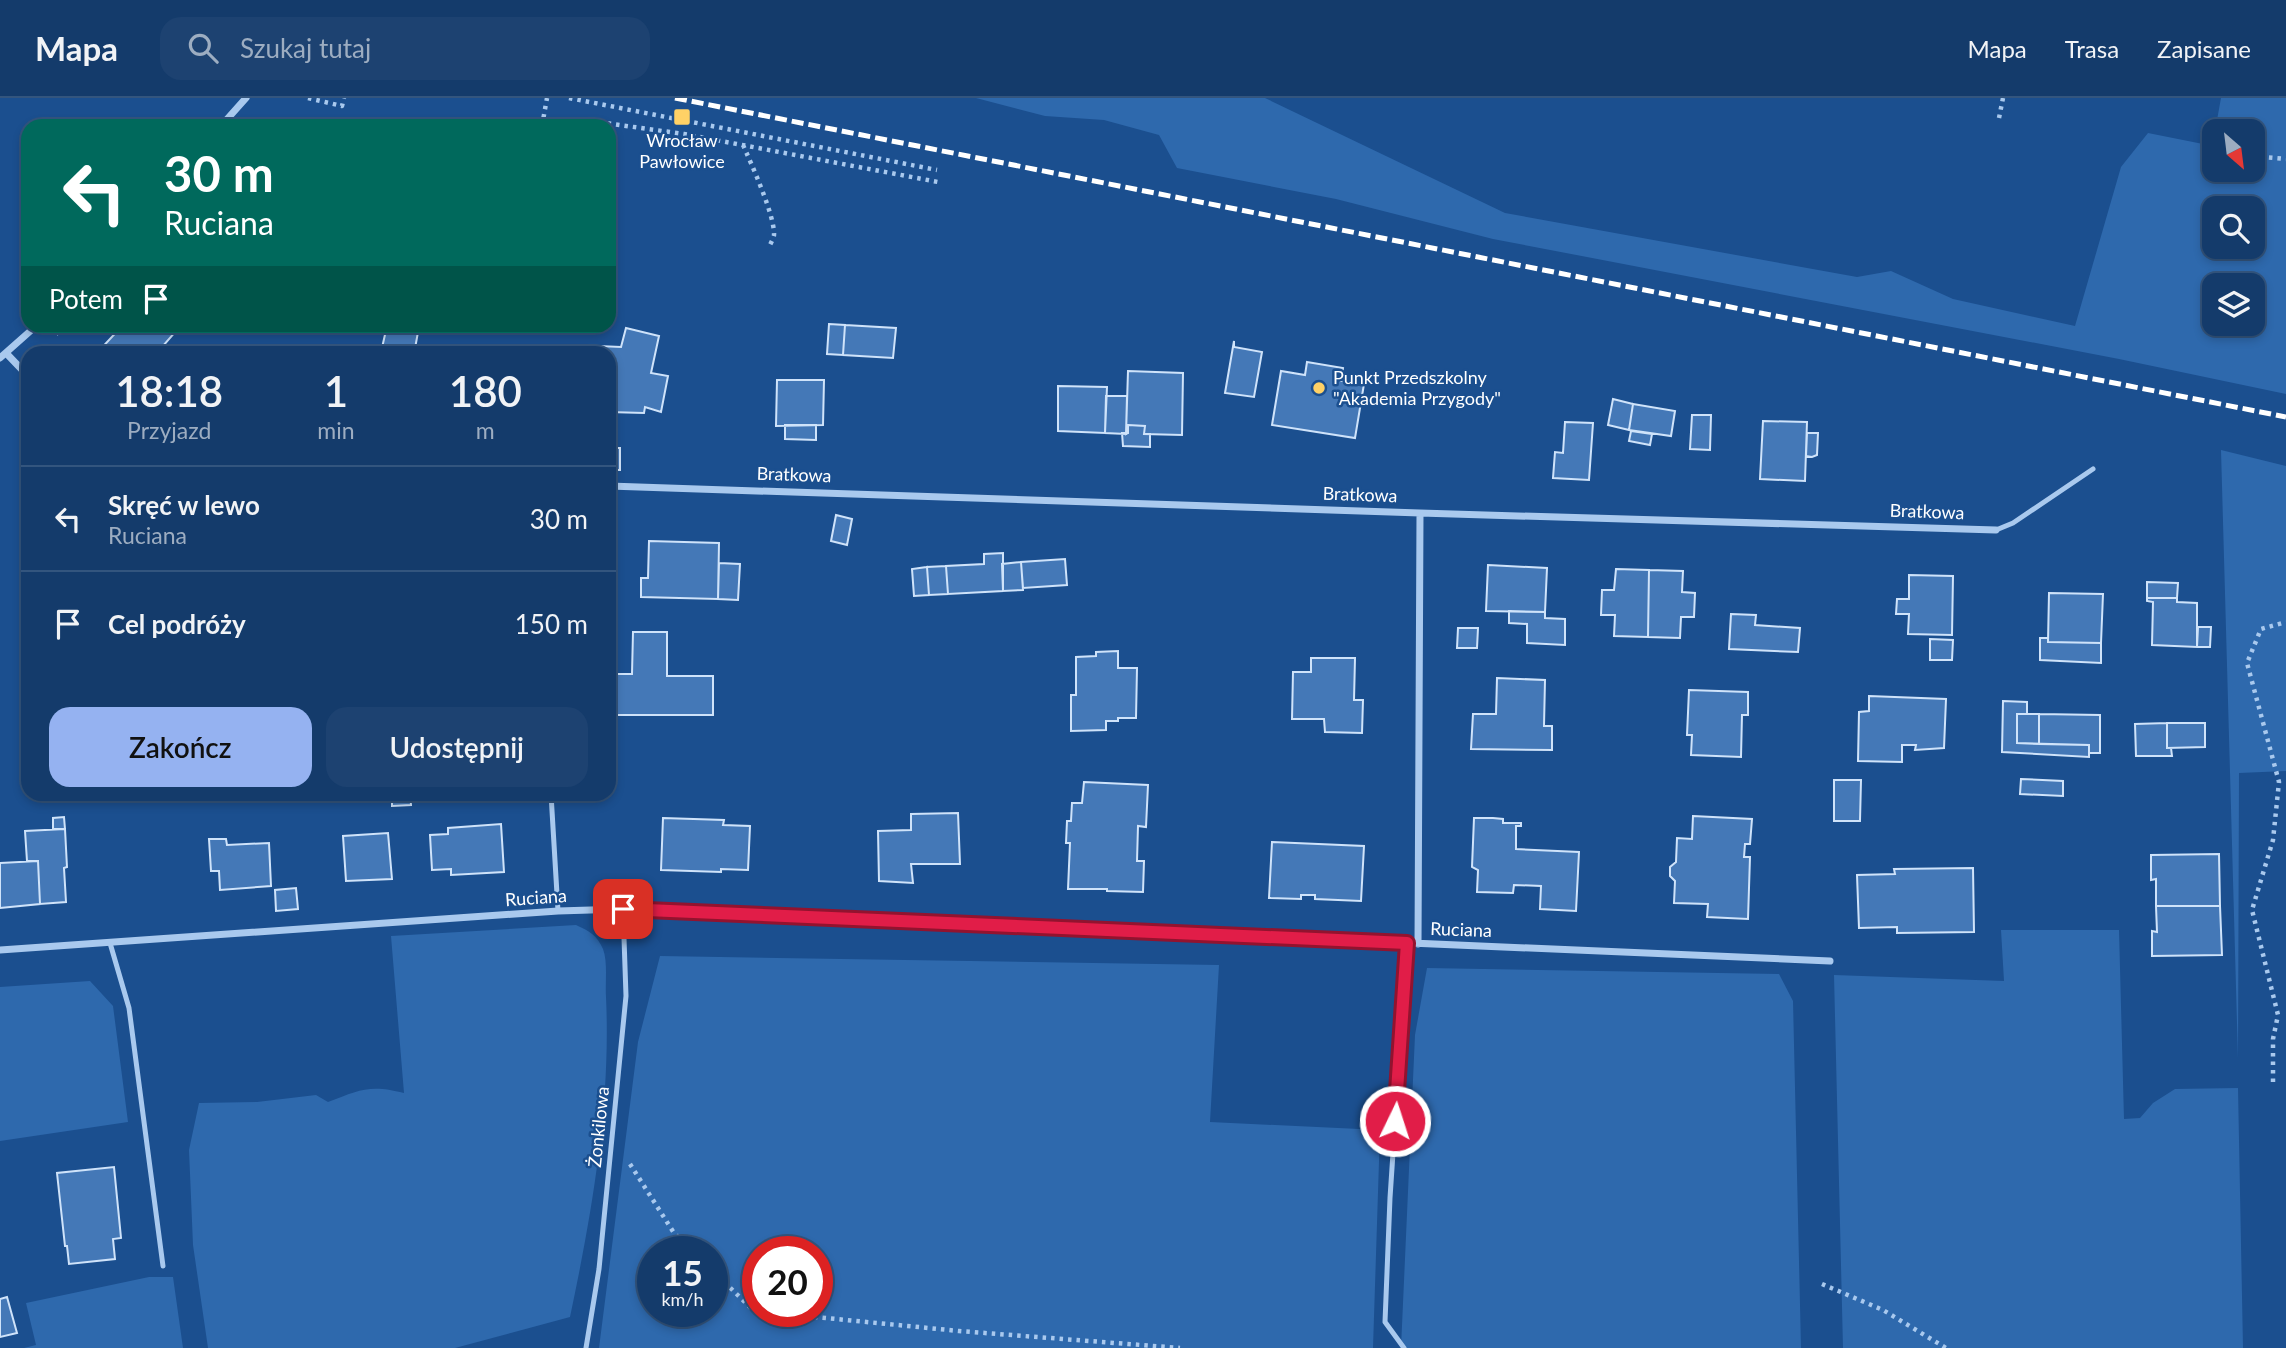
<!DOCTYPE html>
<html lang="pl">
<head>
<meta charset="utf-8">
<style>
	:root { --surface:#143b6b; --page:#1d4271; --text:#f1f3f6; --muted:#9dadc1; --line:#33557e; --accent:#95b2f1 }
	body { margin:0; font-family:Lato,sans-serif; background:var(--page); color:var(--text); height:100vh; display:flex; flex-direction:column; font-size:26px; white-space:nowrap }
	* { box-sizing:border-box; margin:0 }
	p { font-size:23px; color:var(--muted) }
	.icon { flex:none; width:38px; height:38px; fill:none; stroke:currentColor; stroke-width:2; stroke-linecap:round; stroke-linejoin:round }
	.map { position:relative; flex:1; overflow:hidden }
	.panel { position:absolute; left:21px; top:248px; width:595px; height:455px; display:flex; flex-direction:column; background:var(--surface); border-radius:21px; box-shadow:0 4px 10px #0003,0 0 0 2px var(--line) }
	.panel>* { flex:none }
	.guide { position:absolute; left:21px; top:21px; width:595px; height:214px; border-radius:21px; box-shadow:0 4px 10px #0003,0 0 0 2px var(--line); background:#00695c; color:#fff; overflow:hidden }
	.needle { width:46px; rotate:152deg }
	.buttons { position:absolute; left:2202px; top:21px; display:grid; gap:14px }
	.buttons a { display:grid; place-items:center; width:63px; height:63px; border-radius:14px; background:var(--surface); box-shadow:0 4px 10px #0003,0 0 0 2px var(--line); font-size:35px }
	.speed { position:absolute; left:637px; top:1138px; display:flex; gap:14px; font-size:35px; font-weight:700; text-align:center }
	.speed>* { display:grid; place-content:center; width:91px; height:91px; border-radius:50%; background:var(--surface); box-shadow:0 4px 10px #0003,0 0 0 2px var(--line); line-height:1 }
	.speed small { font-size:18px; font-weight:400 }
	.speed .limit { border:10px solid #d22; background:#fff; color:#111 }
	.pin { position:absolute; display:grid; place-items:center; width:60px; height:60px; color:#fff; margin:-30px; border-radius:14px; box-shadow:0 4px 10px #0006 }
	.me { position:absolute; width:77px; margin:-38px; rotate:4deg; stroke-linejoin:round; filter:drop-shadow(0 0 5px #0008) }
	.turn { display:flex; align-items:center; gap:24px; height:147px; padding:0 28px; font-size:32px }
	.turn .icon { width:91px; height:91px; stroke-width:2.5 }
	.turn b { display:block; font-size:49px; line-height:60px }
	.then { display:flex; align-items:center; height:66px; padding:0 28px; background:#0003; gap:14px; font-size:26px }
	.eta { display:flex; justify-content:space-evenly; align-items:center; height:119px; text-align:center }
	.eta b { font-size:42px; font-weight:600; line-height:49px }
	.action { display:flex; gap:14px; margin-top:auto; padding:14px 28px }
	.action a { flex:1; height:80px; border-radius:21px; background:var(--accent); color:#111; font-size:28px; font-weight:600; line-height:80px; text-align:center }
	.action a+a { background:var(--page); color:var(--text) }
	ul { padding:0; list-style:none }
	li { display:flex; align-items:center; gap:21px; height:105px; padding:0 28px; border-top:2px solid var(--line) }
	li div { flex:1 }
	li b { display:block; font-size:26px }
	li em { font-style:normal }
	header { display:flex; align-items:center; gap:42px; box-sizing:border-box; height:98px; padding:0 35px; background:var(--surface); border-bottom:2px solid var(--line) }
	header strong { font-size:33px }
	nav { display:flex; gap:38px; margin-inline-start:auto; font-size:24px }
	.search { width:490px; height:63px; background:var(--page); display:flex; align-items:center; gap:18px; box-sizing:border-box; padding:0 24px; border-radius:21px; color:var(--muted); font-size:26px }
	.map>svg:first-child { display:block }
	.green { fill:#2e69ad; fill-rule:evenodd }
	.building { fill:#4478b7; stroke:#cfe3fa; stroke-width:2 }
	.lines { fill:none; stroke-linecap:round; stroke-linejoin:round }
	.path { stroke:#a9c9ee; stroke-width:4.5; stroke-dasharray:3.5 5; stroke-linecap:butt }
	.service { stroke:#a9c9ee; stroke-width:5 }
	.minor { stroke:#a9c9ee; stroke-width:7 }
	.rail { stroke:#fff; stroke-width:5; stroke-dasharray:12 5; stroke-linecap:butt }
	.route-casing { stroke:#92132f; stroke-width:18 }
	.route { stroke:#e11d48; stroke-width:12 }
	.poi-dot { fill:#ffd166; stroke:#1b4f8f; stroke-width:2.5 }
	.labels { text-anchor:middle; stroke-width:5; stroke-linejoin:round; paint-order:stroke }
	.poi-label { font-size:18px; fill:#fff; stroke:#1b4f8f }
	.street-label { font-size:18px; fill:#fff; stroke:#1b4f8f }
</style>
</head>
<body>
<header>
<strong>Mapa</strong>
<div class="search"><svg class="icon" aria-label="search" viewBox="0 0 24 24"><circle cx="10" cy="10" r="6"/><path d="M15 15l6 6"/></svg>Szukaj tutaj</div>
<nav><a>Mapa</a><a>Trasa</a><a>Zapisane</a></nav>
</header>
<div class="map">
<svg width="2286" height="1250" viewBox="0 0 2286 1250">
	<rect width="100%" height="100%" fill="#1b4f8f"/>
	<path class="green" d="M976,0H1265L1505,115L1857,179L1891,173L1953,201L2075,228L2121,69L2148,35L2213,48L2214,44V72H2252V33H2215L2221,0H2286V296L2119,261L1493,141L1336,101L1177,70L1159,37L1104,22L1045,18ZM2214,110H2252V149H2214ZM2214,187H2252V226H2214Z
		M2221,352L2286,368V673L2239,675L2238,961Z
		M576,827C589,833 597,837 603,851C608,864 605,885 606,899C611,1006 592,1115 570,1219L455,1250H208L193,1147L189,1052L199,1005L257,1004L316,997L328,1004C359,992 370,986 404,995L391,838Z
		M2001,832H2119L2124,1021L2140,1020L2153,1005L2175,991L2238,990L2243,1250H1843L1834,877L2004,883Z
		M660,858L1219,867L1210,1024L1380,1032L1373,1250H599L638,944ZM712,1153V1213H653V1153ZM817,1153V1213H758V1153Z
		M1427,870L1779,876L1793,903L1801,1250H1401L1415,937Z
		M90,883L113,908L128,1024L0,1043V889Z
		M149,1179H173L183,1250H24L36,1247L26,1205Z"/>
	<path class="building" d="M829,226L845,227L843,257L827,256Z
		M845,227L896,230L893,260L843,257Z
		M122,228H172L177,232L156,256H96Z
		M387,228L418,234L414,256L381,254Z
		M626,230L659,238L651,275L668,278L661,314L645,309L644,315L609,314V256H576V247L621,249Z
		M1234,243V249L1262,254L1254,299L1225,295Z
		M278,250L314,256H278Z
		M1307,264L1343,270L1341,283L1364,286L1355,340L1272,327L1281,273L1305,277Z
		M1128,273L1183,275L1182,337L1144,336L1145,328L1128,327V335L1126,336Z
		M777,282H824L823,327L776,328Z
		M1058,288L1107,289L1105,335L1058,333Z
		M1106,298H1127L1126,336L1105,335Z
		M1613,301L1633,306L1629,332L1608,327Z
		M1633,306L1675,313L1671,338L1629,332Z
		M1692,317H1711L1710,352L1690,351Z
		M1763,323L1807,324L1805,383L1760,381Z
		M1565,324L1593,325L1589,382L1553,380L1555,354L1563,355Z
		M785,327H816V342L785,341Z
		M1128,327L1145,328L1144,336H1150V349L1123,348L1122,335H1128Z
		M1631,333L1652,336L1650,347L1629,343Z
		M1807,335H1818L1817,357L1812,359L1806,358Z
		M609,350H620V372H609Z
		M836,417L852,421L847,447L831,443Z
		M649,443L719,445L718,501L641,499V480H648Z
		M1003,455V493L948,496L946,468L984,466V456Z
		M1065,461L1067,487L1023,490L1021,464Z
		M1021,464L1023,492L1003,493L1002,466Z
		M719,465L740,466L738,502L718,501Z
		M1488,467L1547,470L1545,514L1486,513Z
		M946,468L948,496L929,497L927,469Z
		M927,469L929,497L914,498L912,471Z
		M1616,471L1649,472L1648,539L1614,538L1615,517H1601L1602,492H1614Z
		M1649,472L1683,473L1682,494L1695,495L1694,519H1681L1680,540L1648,539Z
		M1909,477L1953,478L1952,537L1908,536L1909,516H1896L1897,501H1909Z
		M2147,484L2178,485L2177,500H2147Z
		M2049,495L2103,496L2101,545L2048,544Z
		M2147,500H2177V504L2197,505V549L2152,547L2153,504L2147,503Z
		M1509,513L1545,514V520L1565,521V547L1527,545V526L1509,525Z
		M1731,516L1756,517L1755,527L1800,530L1798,554L1729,551Z
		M2198,529H2211L2210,549H2197Z
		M1458,530H1478L1477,550H1457Z
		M633,534H667V578H713V617H609V576H632Z
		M2040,540H2048V544L2101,545V565L2040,562Z
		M1930,541L1953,542L1952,562H1930Z
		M1118,553V570H1137L1136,620H1118V623H1106V632L1071,633V597H1076V559L1096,558V554Z
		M1311,560H1355L1354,602H1363L1362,635L1325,634L1324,621H1292L1293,574H1311Z
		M1497,580L1545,582L1544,628H1552V652L1471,651L1473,616H1496Z
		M28,584V616H23L21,585Z
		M1689,592L1748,594V617H1742L1741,659L1691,657L1692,637H1687Z
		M1869,598L1946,601L1944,650L1915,652L1916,647H1902V664L1858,663L1859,614L1869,613Z
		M2003,603L2027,604V616H2017V645L2089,647V659L2002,654Z
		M2017,616H2039V646L2017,645Z
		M2039,616L2100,617V655H2089V647L2039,646Z
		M2167,625V650H2171L2172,658H2136L2135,626Z
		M2167,625H2205V649L2167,650Z
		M2021,681L2063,683V698L2020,696Z
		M1834,682H1861L1860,723H1834Z
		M1084,684L1148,687L1146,729L1138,728L1137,763H1144L1143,794L1107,793V791H1068L1070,745H1066L1067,723H1071L1072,705H1082Z
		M392,696H410L411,707L392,708Z
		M958,715L960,766H911L913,785L879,783L878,733L911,732V716Z
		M1693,718L1752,721L1750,746H1745L1744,759H1750L1748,821L1707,819L1708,806L1674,805L1675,783L1670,778V769L1676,764L1677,740L1692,741Z
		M64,719L65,731H53V720Z
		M663,720L724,722L723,727L750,728L748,772L721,771V774L661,772Z
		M1474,720H1493L1503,721V725H1521V728H1516V751L1579,754L1576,813L1540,811L1541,788L1514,787L1513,795L1477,794L1478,772L1472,769Z
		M501,726L504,774L451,777V771L432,772L430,737L448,736V730Z
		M65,731L67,769L64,770L66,804L40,806L38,763H27L25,733Z
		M388,735L392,781L346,783L343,738Z
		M209,741H226L227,747L269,745L271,788L220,792L219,773H211Z
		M1272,744L1364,748L1361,803L1315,801V797H1301V801L1269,800Z
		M2219,756L2220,808H2156V781L2151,782V757Z
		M38,763L40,806L0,810V765Z
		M1973,770L1974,834L1897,835V829L1859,830L1857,777L1895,776L1894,771Z
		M296,790L298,811L276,813L275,792Z
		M2156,808H2220L2222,857L2152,858V833L2157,834Z
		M114,1069L121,1140L113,1141L115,1161L69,1166L67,1148H65L57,1075Z
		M7,1199L17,1235L0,1239V1201Z"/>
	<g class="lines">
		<path class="path" d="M308,0L342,8L344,0
			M569,0L937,72
			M1999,20L2003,0
			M542,28L547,0
			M574,28L598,24L684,36L938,84
			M743,47C751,65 775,118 774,137C774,139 771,145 770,147
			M2252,58L2286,61
			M56,236L65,228
			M2273,984V941L2278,917L2252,812L2273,742L2279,684L2247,565L2261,531L2286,524
			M630,1066L674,1135L694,1153
			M712,1172L754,1213L959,1233L1180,1250
			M1822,1186L1883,1212L1946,1250"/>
		<path class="service" d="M1996,432L2013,425L2093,371
			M551,696L558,813
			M110,845L129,910L163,1168
			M586,1250L599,1171L626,898L623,811
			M1404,1250L1385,1224L1390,1100L1407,845"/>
		<path class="minor" d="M221,28L246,0
			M6,255L28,278
			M0,260L36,228
			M609,388L1420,415L1996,432
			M1418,846L1420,415
			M0,852L558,813L623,811L1830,863"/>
		<path class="rail" d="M675,0L2286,319"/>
	</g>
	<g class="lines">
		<defs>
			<path id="route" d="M623,811L1407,845L1395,1023"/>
		</defs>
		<use href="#route" class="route-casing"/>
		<use href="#route" class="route"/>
	</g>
	<g class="poi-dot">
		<rect x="673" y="10" width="18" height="18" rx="3.5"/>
		<circle cx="1319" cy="290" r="7"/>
	</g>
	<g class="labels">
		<g class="poi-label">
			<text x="682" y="49">Wrocław<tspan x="682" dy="21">Pawłowice</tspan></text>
			<text x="1333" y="286" text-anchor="start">Punkt Przedszkolny<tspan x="1333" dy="21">"Akademia Przygody"</tspan></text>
		</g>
		<g class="street-label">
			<text transform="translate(794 377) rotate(2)" y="6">Bratkowa</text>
			<text transform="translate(1360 397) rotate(2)" y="6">Bratkowa</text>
			<text transform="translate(1927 414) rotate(2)" y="6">Bratkowa</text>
			<text transform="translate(536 800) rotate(-4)" y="6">Ruciana</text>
			<text transform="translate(1461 832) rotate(2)" y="6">Ruciana</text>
			<text transform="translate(599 1029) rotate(-84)" y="6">Żonkilowa</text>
		</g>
	</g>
</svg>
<div class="buttons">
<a><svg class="needle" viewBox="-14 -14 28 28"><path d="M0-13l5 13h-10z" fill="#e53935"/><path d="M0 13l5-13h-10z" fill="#9dadc1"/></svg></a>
<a><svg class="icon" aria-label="search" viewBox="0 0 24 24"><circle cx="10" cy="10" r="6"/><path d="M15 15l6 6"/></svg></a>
<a><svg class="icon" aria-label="layers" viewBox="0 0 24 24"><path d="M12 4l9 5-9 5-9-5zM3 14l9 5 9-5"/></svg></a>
</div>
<div class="speed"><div>15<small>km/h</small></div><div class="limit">20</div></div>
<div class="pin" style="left:623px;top:811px;background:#d93025"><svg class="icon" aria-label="arrive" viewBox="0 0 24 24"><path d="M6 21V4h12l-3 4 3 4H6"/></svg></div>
<svg class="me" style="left:1395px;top:1023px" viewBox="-20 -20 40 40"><circle r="17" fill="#e11d48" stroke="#fff" stroke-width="3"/><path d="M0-11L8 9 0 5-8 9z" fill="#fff"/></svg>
<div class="guide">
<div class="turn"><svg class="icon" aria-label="left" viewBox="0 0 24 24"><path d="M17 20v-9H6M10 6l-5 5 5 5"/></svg><div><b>30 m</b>Ruciana</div></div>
<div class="then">Potem<svg class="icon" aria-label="arrive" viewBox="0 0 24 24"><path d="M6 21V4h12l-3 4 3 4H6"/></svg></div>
</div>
<section class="panel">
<div class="eta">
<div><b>18:18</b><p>Przyjazd</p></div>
<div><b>1</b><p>min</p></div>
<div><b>180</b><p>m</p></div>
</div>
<ul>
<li><svg class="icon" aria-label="left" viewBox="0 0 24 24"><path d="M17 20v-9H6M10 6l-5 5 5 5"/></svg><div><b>Skręć w lewo</b><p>Ruciana</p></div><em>30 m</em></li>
<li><svg class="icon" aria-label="arrive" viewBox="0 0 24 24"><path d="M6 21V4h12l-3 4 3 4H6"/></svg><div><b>Cel podróży</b></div><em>150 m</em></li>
</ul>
<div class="action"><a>Zakończ</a><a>Udostępnij</a></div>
</section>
</div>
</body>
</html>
